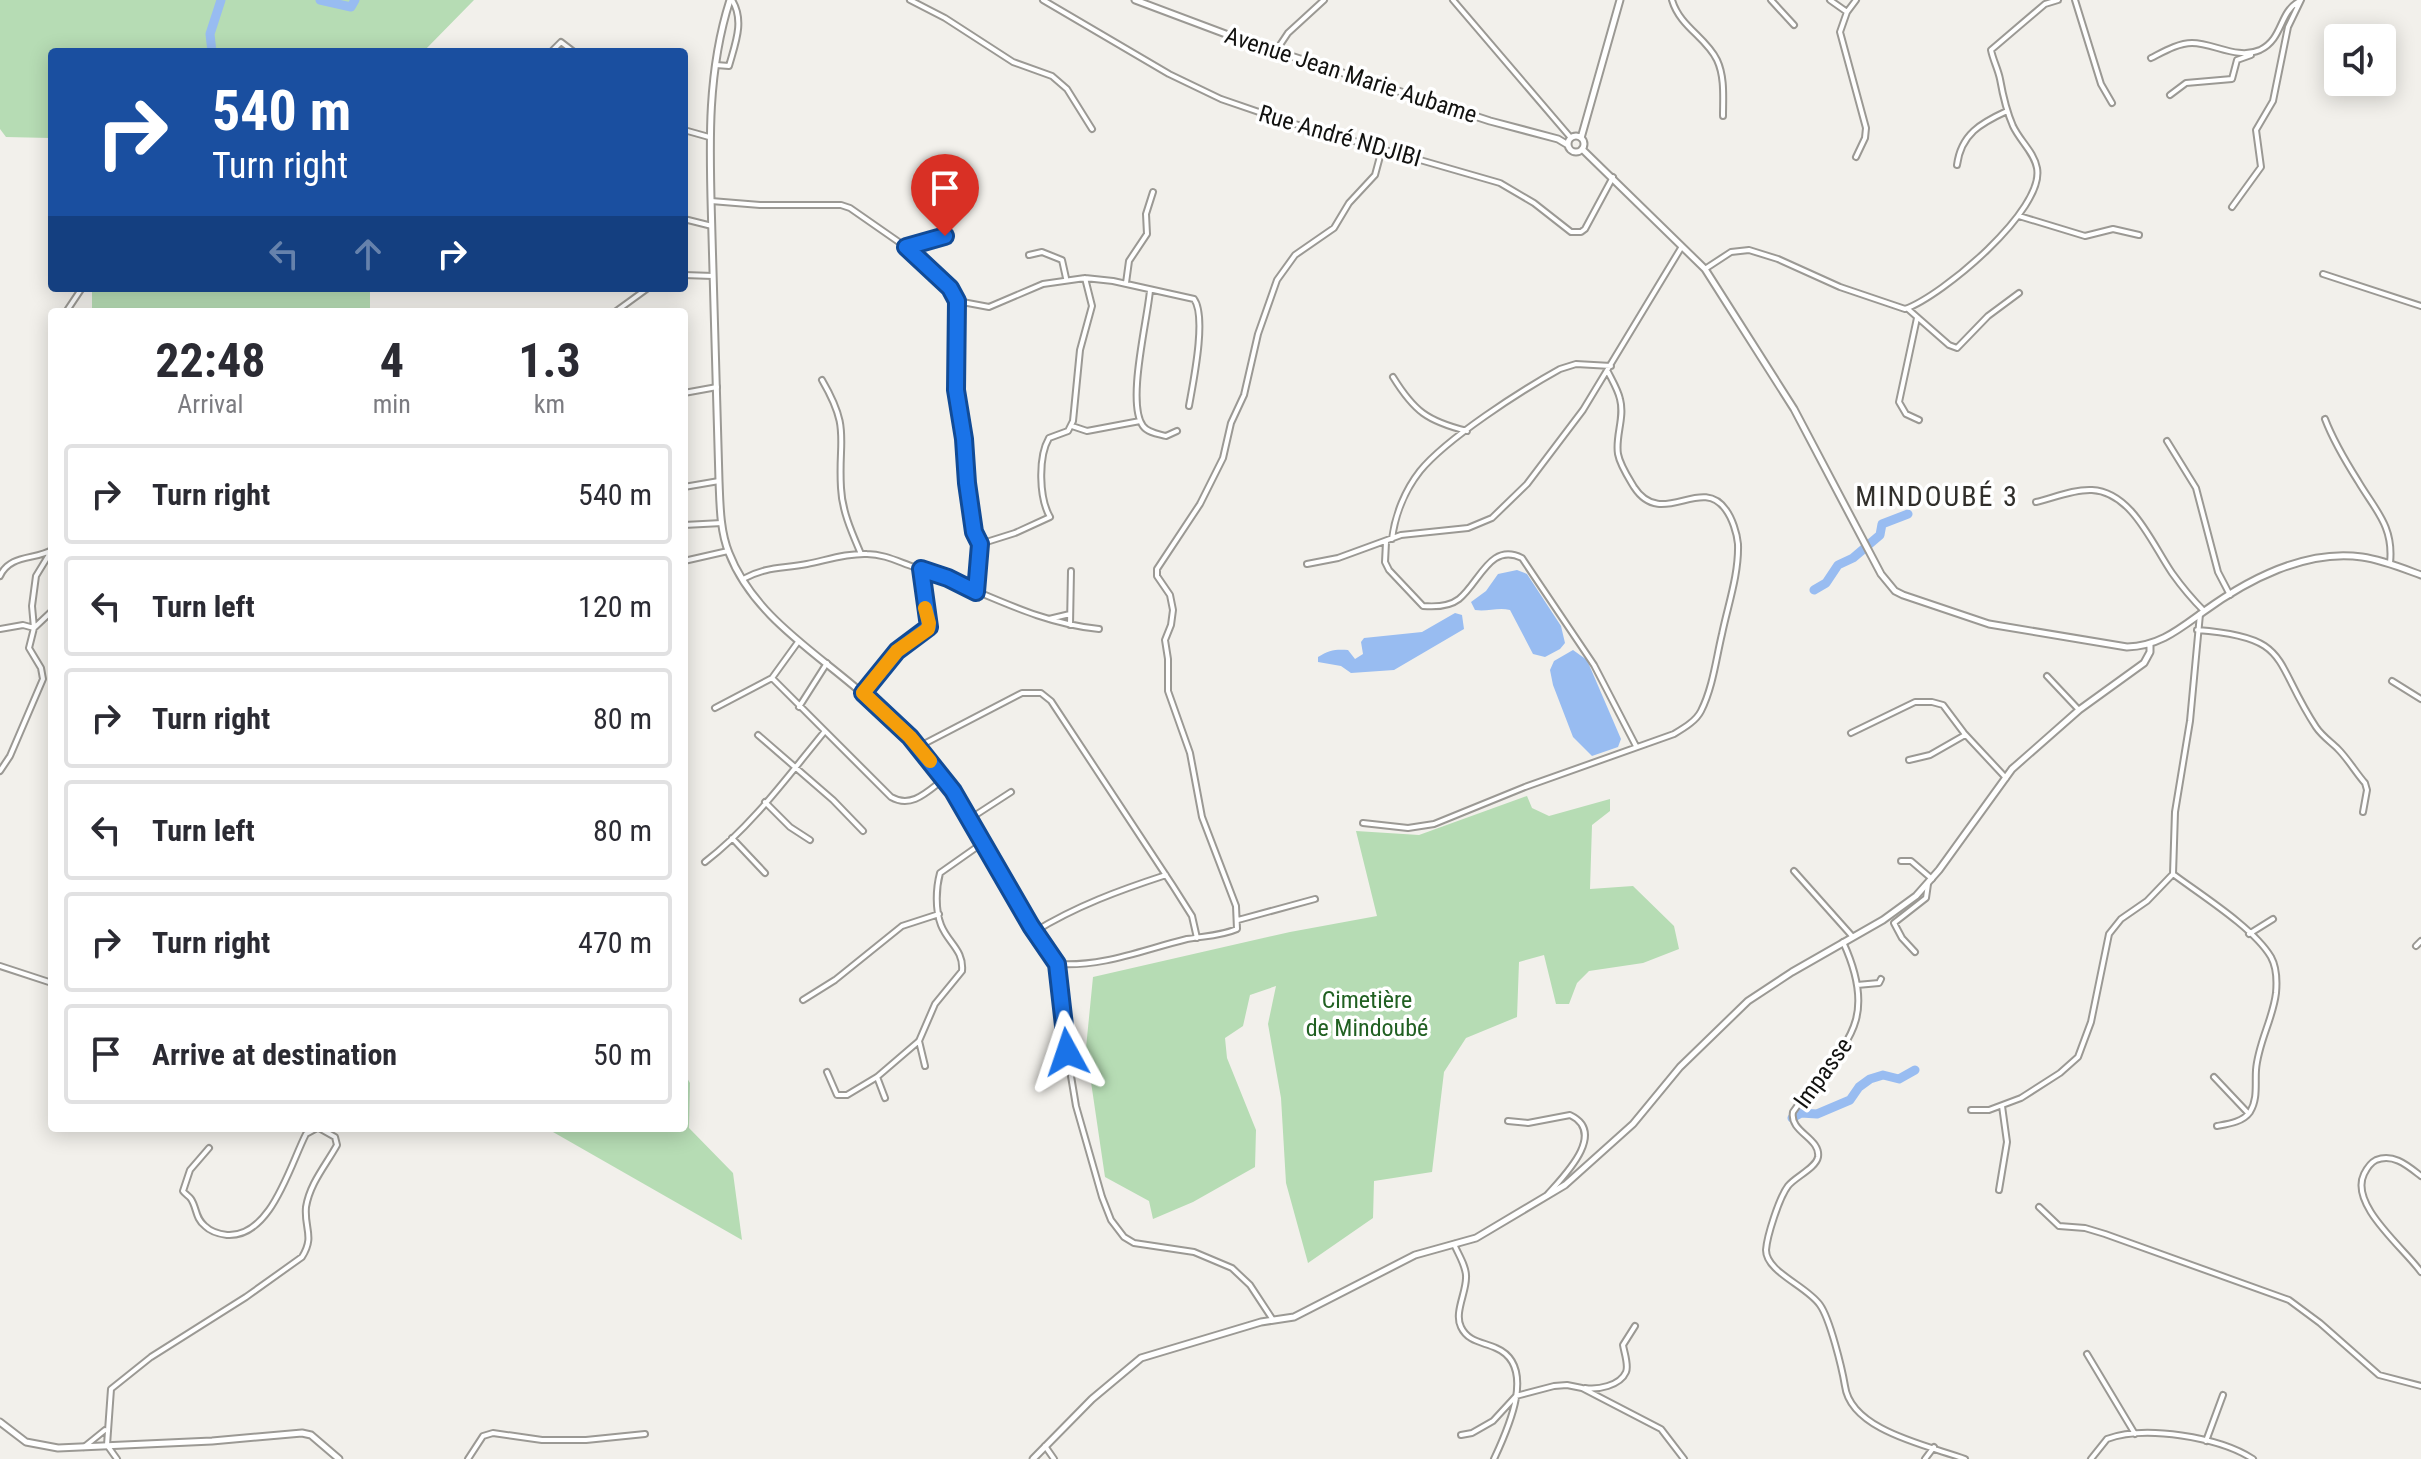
<!DOCTYPE html>
<html lang="en">
<head>
<meta charset="utf-8">
<style>
	:root { --surface:#fff; --page:#f2f2f3; --text:#2b2b33; --muted:#7c7c81; --line:#e1e1e2 }
	body { margin:0; font-family:"Roboto Condensed",sans-serif; background:var(--page); color:var(--text); height:100vh; display:flex; flex-direction:column; font-size:30px; white-space:nowrap }
	* { box-sizing:border-box; margin:0 }
	p { font-size:26px; color:var(--muted) }
	.icon { flex:none; width:44px; height:44px; fill:none; stroke:currentColor; stroke-width:2; stroke-linecap:round; stroke-linejoin:round }
	.map { position:relative; flex:1; overflow:hidden }
	.drawer { position:absolute; left:48px; top:308px; width:640px; height:824px; display:flex; flex-direction:column; background:var(--surface); border-radius:8px; box-shadow:0 4px 20px #0003 }
	.drawer>* { flex:none }
	.guide { position:absolute; left:48px; top:48px; width:640px; height:244px; border-radius:8px; box-shadow:0 4px 20px #0003; background:#1a4fa0; color:#fff; overflow:hidden }
	.fabs { position:absolute; left:2324px; top:24px; display:grid; gap:16px }
	.fabs a { display:grid; place-items:center; width:72px; height:72px; border-radius:8px; background:var(--surface); box-shadow:0 4px 20px #0003; font-size:40px }
	.pin { position:absolute; display:grid; place-items:center; width:68px; height:68px; color:#fff; margin:-82px -34px; border-radius:50% 50% 50% 0; rotate:-45deg; box-shadow:0 0 8px #0007 }
	.pin .icon { rotate:45deg }
	.me { position:absolute; width:88px; margin:-44px; rotate:355deg; stroke-linejoin:round; filter:drop-shadow(0 0 6px #0008) }
	.turn { display:flex; align-items:center; gap:28px; height:168px; padding:0 32px; font-size:36px }
	.turn .icon { width:104px; height:104px; stroke-width:2.5 }
	.turn b { display:block; font-size:56px; line-height:68px }
	.lanes { display:flex; align-items:center; height:76px; padding:0 32px; background:#0003; justify-content:center; gap:40px; direction:ltr }
	.lanes .off { opacity:.35 }
	.eta { display:flex; justify-content:space-evenly; align-items:center; height:136px; text-align:center }
	.eta b { font-size:48px; font-weight:700; line-height:56px }
	ul { padding:0; list-style:none }
	li { display:flex; align-items:center; gap:24px; height:100px; margin:0 16px 12px; padding:0 16px; border:4px solid var(--line); border-radius:8px }
	li div { flex:1 }
	li b { display:block; font-size:30px }
	li em { font-style:normal }
	.map>svg:first-child { display:block }
	.green { fill:#b6dcb4 }
	.water { fill:#98bcf1 }
	.lines { fill:none; stroke-linecap:round; stroke-linejoin:round }
	.river { stroke:#98bcf1; stroke-width:9 }
	.minor-casing { stroke:#9b9994; stroke-width:8 }
	.tertiary-casing { stroke:#9b9994; stroke-width:9 }
	.minor { stroke:#fff; stroke-width:4 }
	.tertiary { stroke:#fff; stroke-width:5 }
	.route-casing { stroke:#114b97; stroke-width:20 }
	.route { stroke:#1a73e8; stroke-width:14 }
	.slow { stroke:#f59e0b; stroke-width:14 }
	.labels { text-anchor:middle; stroke-width:7; stroke-linejoin:round; paint-order:stroke }
	.street-label { font-size:24px; fill:#121210; stroke:#fff }
	.park-label { font-size:24px; fill:#216022; stroke:#fff }
	.quarter-label { font-size:28px; letter-spacing:2px; fill:#312f2b; stroke:#fff }
</style>
</head>
<body>
<div class="map">
<svg width="2421" height="1459" viewBox="0 0 2421 1459">
	<rect width="100%" height="100%" fill="#f2f0eb"/>
	<path class="green" d="M0,0H474L423,52H52V182H49L50,138L6,137L0,129Z
		M92,288H370V312H92Z
		M1527,796L1532,808L1549,816L1610,799V811L1592,825L1590,889L1633,886L1674,926L1679,949L1643,963L1589,971L1577,983L1569,1004H1556L1544,955L1519,962L1517,1017L1466,1038L1444,1072L1432,1172L1374,1181L1373,1218L1308,1263L1286,1183L1281,1098L1268,1024L1276,986L1250,995L1243,1026L1225,1038L1227,1058L1256,1130L1255,1167L1193,1202L1153,1219L1149,1201L1105,1177L1086,1048L1093,977L1290,932L1377,916L1356,831L1419,835Z
		M684,1073L690,1083L689,1128L733,1173L742,1240L546,1128H684Z"/>
	<path class="water" d="M1517,570L1527,574L1561,626L1565,643L1560,649L1545,657L1533,654L1510,610C1498,607 1487,612 1475,610L1471,602L1486,591L1498,574Z
		M1455,613L1462,615L1464,629L1394,670L1351,673L1341,666L1318,662V657C1329,650 1336,649 1348,650L1355,659L1363,654L1361,642L1364,638L1422,632Z
		M1573,650L1587,660L1621,739L1618,747L1592,756L1573,737L1553,685L1550,670L1554,661Z"/>
	<g class="lines">
		<path class="river" d="M320,0L351,7L355,0
			M212,52L210,34L221,0
			M1814,590L1826,583L1838,565L1853,558L1880,535L1882,524L1908,514
			M1792,1118L1801,1113L1817,1114L1850,1100L1859,1087L1870,1079L1883,1075L1899,1079L1915,1070"/>
		<defs>
			<path id="minor" d="M910,0L945,18L1013,62L1052,76L1067,89L1092,129
				M1043,0L1169,74L1221,99L1288,122L1500,183L1534,203L1571,232H1581L1585,229L1613,177
				M1453,0L1571,138
				M1672,0C1680,27 1706,37 1717,60C1725,77 1723,98 1723,116
				M1771,0L1794,25
				M1830,0L1847,12
				M1856,0L1847,12L1840,32L1866,128L1865,138L1856,157
				M2075,0L2101,84L2112,103
				M1276,51L1288,33L1324,0
				M551,52L561,42L574,52
				M2151,58C2163,52 2178,43 2192,43C2214,43 2237,60 2260,50C2283,39 2279,13 2298,2
				M716,65L729,66C735,44 745,21 732,0
				M2170,95L2186,83L2232,79L2237,60L2251,55
				M684,130L709,137
				M1957,165C1961,134 1981,123 2007,111
				M711,201L760,205H841L850,208L906,247L950,288L957,301L956,390L964,439L967,483L974,532L980,544L976,592
				M2232,207L2261,167L2256,130L2273,101L2288,27L2301,0
				M2019,216L2085,236L2113,229L2139,235
				M684,219L712,226
				M906,247L947,234L944,198
				M1029,255L1042,252L1062,260L1066,278
				M1705,269L1731,252L1749,250L1778,259L1840,287L1905,309C1942,296 2045,210 2037,168C2034,152 2020,141 2013,126C2006,110 2003,96 2000,79C1998,69 1993,60 1991,50L2045,4L2058,0
				M2323,274L2421,306
				M684,275L713,276
				M1126,283L1129,261L1147,234L1146,214L1153,192
				M1150,290C1148,318 1126,403 1143,426C1148,433 1159,434 1166,436L1177,431
				M957,301L989,307L1043,284L1085,278L1113,281L1194,299C1207,317 1193,383 1189,406
				M1908,309L1949,345L1957,348L1988,316L2019,293
				M66,312L82,288
				M615,312L648,288
				M1917,318L1899,402L1906,414L1919,420
				M1393,377C1414,411 1427,421 1467,431
				M822,380C851,430 838,437 841,488C842,511 852,533 861,554
				M684,393L717,387
				M2325,419C2333,440 2346,462 2358,481C2375,510 2394,526 2390,563
				M1072,426L1087,431L1140,421
				M2167,441L2196,488L2218,572L2230,595
				M684,487L719,481
				M2036,502C2053,498 2074,489 2092,490C2132,492 2152,544 2172,573C2182,587 2192,599 2204,611
				M684,525L722,523
				M1392,539C1395,515 1405,490 1420,471C1447,438 1522,390 1560,369L1576,364L1611,366
				M1386,542L1385,562L1389,570L1423,606C1435,607 1450,606 1459,599C1480,582 1490,542 1522,558L1594,665L1636,746
				M980,544L1015,533L1050,517C1039,498 1038,457 1049,438L1068,431L1073,421L1080,350L1092,306L1085,278
				M684,561L728,551
				M1307,564L1338,558L1401,535L1468,528L1492,518L1527,484L1583,410L1681,248
				M0,576C10,554 35,560 52,550
				M743,579C768,566 781,569 807,564C827,560 847,553 867,554C884,554 899,562 914,567C977,587 1032,623 1099,629
				M1049,619L1070,614
				M1070,625L1071,571
				M0,629L23,625L34,628L52,611
				M2197,630C2292,637 2272,660 2316,727C2322,736 2331,742 2338,749C2348,759 2356,773 2365,783L2367,790L2363,812
				M2047,676L2079,710
				M772,678L891,797C912,809 928,791 944,779
				M2392,681L2421,699
				M863,693L897,651L929,627L921,569
				M799,707L827,663
				M715,708L772,678L798,642
				M1851,733L1915,702H1932L1943,705L1964,733L2006,778
				M758,735L833,800L863,831
				M918,747L1022,693H1041L1051,701L1173,886L1192,916L1197,938
				M1909,760L1930,755L1965,735
				M0,771L10,756L43,679L41,668L29,648L34,628L32,606L36,576L50,553
				M765,802L790,827L810,840
				M971,818L1011,792
				M1363,823L1408,828L1434,824L1525,787L1674,734C1684,728 1696,721 1701,711C1713,687 1716,659 1722,634C1728,605 1739,574 1738,544C1737,533 1732,518 1726,510C1701,474 1662,530 1634,487C1628,477 1620,465 1618,454C1615,436 1625,418 1620,399C1618,390 1612,380 1608,372
				M732,838L765,873
				M1901,861H1911L1932,879
				M705,862C751,827 788,776 825,731
				M1794,871L1852,936
				M2173,874C2201,895 2254,928 2271,957C2277,968 2277,982 2276,993C2273,1019 2258,1043 2256,1070C2255,1084 2258,1099 2250,1112C2243,1122 2228,1124 2217,1126
				M1238,920L1315,899
				M1034,932C1076,906 1120,890 1166,875
				M2249,934L2273,919
				M1843,942C1883,1029 1838,1047 1793,1112C1789,1132 1821,1138 1818,1157C1816,1168 1795,1177 1788,1186C1779,1198 1767,1236 1766,1250C1766,1272 1807,1286 1820,1305C1830,1319 1842,1368 1845,1386C1851,1431 1930,1446 1965,1459
				M2416,946L2421,941
				M1915,952L1902,938L1894,923L1926,898L1928,884
				M0,966L52,983
				M1857,985L1879,983L1881,979
				M52,999V1015
				M803,1000L835,980L902,926L939,914
				M919,1041L925,1066
				M827,1072L837,1095H847L877,1077L919,1041L935,1004L962,971C964,950 948,943 941,925C935,909 936,888 940,873L984,842
				M877,1077L885,1098
				M2214,1077L2248,1113
				M1971,1110H1989L2021,1098L2060,1073L2078,1057L2091,1022L2109,934L2121,919L2147,901L2173,874L2175,812L2190,721L2200,614
				M1508,1121L1528,1123L1570,1115C1608,1133 1563,1177 1548,1194
				M209,1148L190,1170L183,1191C185,1194 189,1196 191,1199C197,1208 195,1218 205,1226C211,1232 219,1234 227,1235C271,1238 290,1165 306,1134L317,1128
				M2421,1176C2408,1166 2394,1153 2376,1160C2370,1163 2367,1168 2364,1174C2349,1205 2404,1248 2421,1272
				M1999,1190L2007,1142L2002,1106
				M2039,1207L2059,1226L2085,1228L2105,1234L2289,1300L2320,1323L2379,1375L2421,1386
				M1454,1244C1458,1254 1467,1267 1466,1278C1466,1293 1454,1313 1461,1327C1468,1342 1483,1342 1496,1348C1538,1366 1507,1431 1494,1459
				M1273,1320L1250,1285L1232,1268L1194,1252L1134,1243L1124,1237L1111,1220L1102,1197L1076,1106L1067,1052L1060,978L1057,964C1103,967 1142,950 1187,939C1204,936 1221,936 1237,929L1236,906L1202,817L1190,753L1168,691V659L1165,640L1171,625L1173,610L1170,595L1157,576V569L1200,504L1223,458L1231,423L1244,395L1258,334L1277,280L1295,255L1334,228L1349,203L1375,175L1382,149
				M2087,1354L2135,1434
				M1585,1388C1597,1390 1620,1386 1626,1372C1629,1365 1624,1352 1623,1345L1635,1326
				M1461,1435L1472,1433L1493,1421L1516,1396L1554,1386L1567,1385L1582,1388L1661,1429L1684,1459
				M2206,1441L2223,1395
				M1045,1446L1054,1459
				M84,1447L105,1430
				M117,1459L107,1445L111,1389L151,1357L246,1297L302,1257C315,1236 304,1229 306,1207C310,1183 326,1165 337,1145L335,1137L319,1128
				M468,1459L483,1436L493,1433L542,1440H586L645,1434
				M1925,1459L1934,1447
				M2091,1459L2107,1439C2145,1425 2219,1437 2253,1459"/>
			<path id="tertiary" d="M730,0C705,78 710,156 712,236C714,318 717,399 719,481C720,505 720,531 729,553C753,615 814,651 862,693C892,718 918,746 942,777C987,835 1013,905 1057,964
				M1135,0L1239,39L1490,121L1558,139L1568,145
				M1568 144a8 8 0 1 1 16 0a8 8 0 1 1-16 0Z
				M1581,138L1620,0
				M1582,149L1705,269L1794,409L1881,574L1895,591L1903,595L1989,624L2127,647C2159,646 2178,630 2203,612C2247,580 2306,549 2362,557C2383,560 2402,568 2421,575
				M0,1422L26,1442L58,1448L212,1441L302,1433L311,1435L339,1459
				M1033,1459L1092,1399L1141,1358L1261,1322L1294,1317L1415,1255L1476,1238L1565,1185L1633,1124L1680,1067L1748,1001L1792,972L1883,920L1916,896L1939,870L2012,769L2079,710L2144,663L2150,652V645"/>
		</defs>
		<use href="#minor" class="minor-casing"/>
		<use href="#tertiary" class="tertiary-casing"/>
		<use href="#minor" class="minor"/>
		<use href="#tertiary" class="tertiary"/>
	</g>
	<g class="lines">
		<defs>
			<path id="route" d="M945,236L906,247L950,288L957,301L956,390L964,439L967,483L974,532L980,544L976,592L948,578L921,569L929,627L897,651L863,693L910,737L953,791L1031,926L1057,964L1067,1052"/>
		</defs>
		<use href="#route" class="route-casing"/>
		<use href="#route" class="route"/>
		<path class="slow" d="M925,608L929,623L928,629L897,651L863,693L910,737L930,761"/>
	</g>
	<g class="labels">
		<g class="street-label">
			<text transform="translate(1351 75) rotate(18)" y="8">Avenue Jean Marie Aubame</text>
			<text transform="translate(1340 136) rotate(16)" y="8">Rue André NDJIBI</text>
			<text transform="translate(1823 1073) rotate(-54)" y="8">Impasse</text>
		</g>
		<g class="park-label">
			<text x="1367" y="1008">Cimetière<tspan x="1367" dy="28">de Mindoubé</tspan></text>
		</g>
		<g class="quarter-label">
			<text x="1937" y="506">MINDOUBÉ 3</text>
		</g>
	</g>
</svg>
<div class="fabs">
<a><svg class="icon" aria-label="sound" viewBox="0 0 24 24"><path d="M4 9h4l5-4v14l-5-4H4zM17 9q2 3 0 6"/></svg></a>
</div>
<div class="pin" style="left:945px;top:236px;background:#d93025"><svg class="icon" aria-label="arrive" viewBox="0 0 24 24"><path d="M6 21V4h12l-3 4 3 4H6"/></svg></div>
<svg class="me" style="left:1067px;top:1052px" viewBox="-20 -20 40 40"><path d="M0-17L14 15 0 8-14 15z" fill="#1a73e8" stroke="#fff" stroke-width="4"/></svg>
<div class="guide">
<div class="turn"><svg class="icon" aria-label="right" viewBox="0 0 24 24"><path d="M7 20v-9h11M14 6l5 5-5 5"/></svg><div><b>540 m</b>Turn right</div></div>
<div class="lanes"><svg class="icon off" aria-label="left" viewBox="0 0 24 24"><path d="M17 20v-9H6M10 6l-5 5 5 5"/></svg><svg class="icon off" aria-label="ahead" viewBox="0 0 24 24"><path d="M12 20V5M6 11l6-6 6 6"/></svg><svg class="icon" aria-label="right" viewBox="0 0 24 24"><path d="M7 20v-9h11M14 6l5 5-5 5"/></svg></div>
</div>
<section class="drawer">
<div class="eta">
<div><b>22:48</b><p>Arrival</p></div>
<div><b>4</b><p>min</p></div>
<div><b>1.3</b><p>km</p></div>
</div>
<ul>
<li><svg class="icon" aria-label="right" viewBox="0 0 24 24"><path d="M7 20v-9h11M14 6l5 5-5 5"/></svg><div><b>Turn right</b></div><em>540 m</em></li>
<li><svg class="icon" aria-label="left" viewBox="0 0 24 24"><path d="M17 20v-9H6M10 6l-5 5 5 5"/></svg><div><b>Turn left</b></div><em>120 m</em></li>
<li><svg class="icon" aria-label="right" viewBox="0 0 24 24"><path d="M7 20v-9h11M14 6l5 5-5 5"/></svg><div><b>Turn right</b></div><em>80 m</em></li>
<li><svg class="icon" aria-label="left" viewBox="0 0 24 24"><path d="M17 20v-9H6M10 6l-5 5 5 5"/></svg><div><b>Turn left</b></div><em>80 m</em></li>
<li><svg class="icon" aria-label="right" viewBox="0 0 24 24"><path d="M7 20v-9h11M14 6l5 5-5 5"/></svg><div><b>Turn right</b></div><em>470 m</em></li>
<li><svg class="icon" aria-label="arrive" viewBox="0 0 24 24"><path d="M6 21V4h12l-3 4 3 4H6"/></svg><div><b>Arrive at destination</b></div><em>50 m</em></li>
</ul>
</section>
</div>
</body>
</html>
